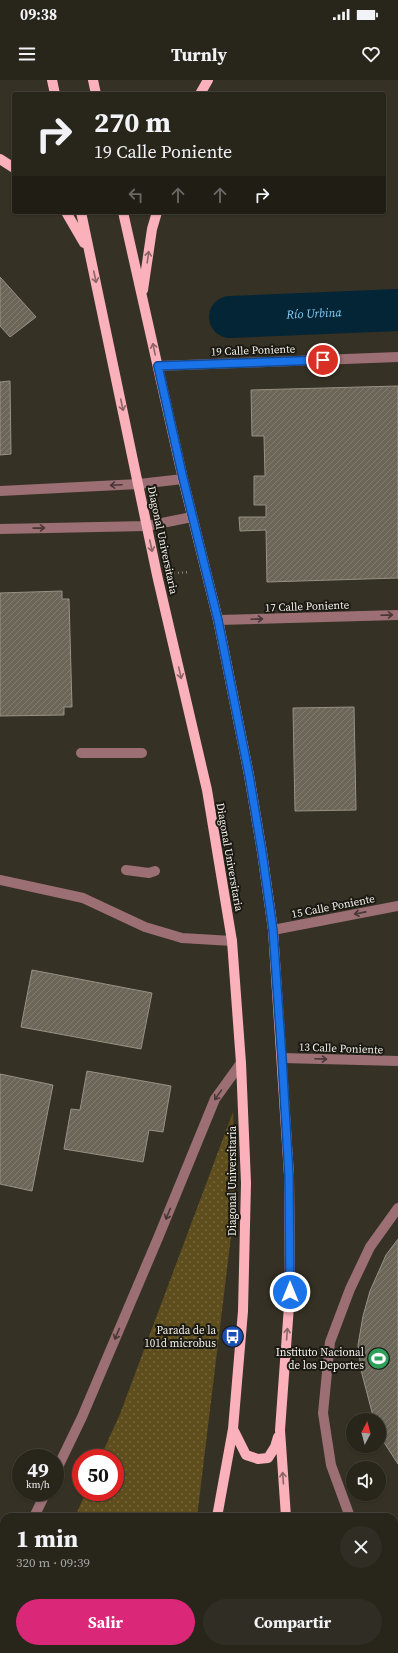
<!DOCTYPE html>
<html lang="es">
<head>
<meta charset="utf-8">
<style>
	:root { --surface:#28251b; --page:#302d24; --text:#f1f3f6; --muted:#a5a5a3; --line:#44423a; --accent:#db2777 }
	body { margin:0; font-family:"Source Serif 4",serif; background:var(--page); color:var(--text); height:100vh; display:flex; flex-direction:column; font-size:15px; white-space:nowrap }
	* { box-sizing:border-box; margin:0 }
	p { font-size:13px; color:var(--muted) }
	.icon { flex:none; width:22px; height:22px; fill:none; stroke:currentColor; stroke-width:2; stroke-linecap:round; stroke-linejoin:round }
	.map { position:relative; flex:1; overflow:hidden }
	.panel { position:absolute; left:0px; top:1433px; width:398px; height:140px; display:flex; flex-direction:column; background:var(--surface); border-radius:12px 12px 0 0; box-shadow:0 1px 3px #0004,0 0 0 1px var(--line) }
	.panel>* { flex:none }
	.banner { position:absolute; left:12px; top:12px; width:374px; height:122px; border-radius:4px; box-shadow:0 1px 3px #0004,0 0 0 1px var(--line); background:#28251b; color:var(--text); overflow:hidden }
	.needle { width:26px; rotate:6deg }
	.controls { position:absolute; left:346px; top:1333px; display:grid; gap:8px }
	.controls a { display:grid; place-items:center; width:40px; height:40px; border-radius:50%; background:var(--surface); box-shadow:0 1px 3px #0004,0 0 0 1px var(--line); font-size:20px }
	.speed { position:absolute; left:12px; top:1369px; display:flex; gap:8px; font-size:20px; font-weight:700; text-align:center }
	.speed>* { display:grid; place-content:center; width:52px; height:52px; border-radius:50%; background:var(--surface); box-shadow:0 1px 3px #0004,0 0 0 1px var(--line); line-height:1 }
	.speed small { font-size:10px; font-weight:400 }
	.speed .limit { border:6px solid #d22; background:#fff; color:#111 }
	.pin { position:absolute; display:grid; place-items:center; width:34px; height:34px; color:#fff; margin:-17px; border:2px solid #fff; border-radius:50%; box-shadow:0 1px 4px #0007 }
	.me { position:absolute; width:44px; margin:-22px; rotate:0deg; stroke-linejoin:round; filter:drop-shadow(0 0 3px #0008) }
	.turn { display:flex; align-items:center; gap:14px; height:84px; padding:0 16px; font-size:18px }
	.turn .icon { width:52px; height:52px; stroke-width:2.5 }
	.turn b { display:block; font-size:28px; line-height:34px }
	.lanes { display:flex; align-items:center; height:38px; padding:0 16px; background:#0003; justify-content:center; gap:20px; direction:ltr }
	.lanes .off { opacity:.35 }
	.round { display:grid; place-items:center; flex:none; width:42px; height:42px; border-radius:21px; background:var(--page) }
	.overview { display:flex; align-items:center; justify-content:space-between; height:68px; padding:0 16px }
	h1 { font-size:24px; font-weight:700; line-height:30px }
	.button { display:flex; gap:8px; margin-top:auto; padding:8px 16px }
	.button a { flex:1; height:46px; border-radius:24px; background:var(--accent); color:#fff; font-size:16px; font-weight:700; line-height:46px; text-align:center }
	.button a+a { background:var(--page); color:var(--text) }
	.status { display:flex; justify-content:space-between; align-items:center; height:28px; padding:0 20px; background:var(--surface); direction:ltr }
	.status svg { height:11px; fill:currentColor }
	header { display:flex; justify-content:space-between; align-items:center; height:52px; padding:0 16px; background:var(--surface); font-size:18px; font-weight:700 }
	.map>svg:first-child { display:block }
	.grass { fill:url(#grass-dots) }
	.pitch { fill:#5e4d1d }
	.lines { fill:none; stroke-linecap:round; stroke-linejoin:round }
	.river { stroke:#032536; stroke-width:42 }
	.building { fill:url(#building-hatch); stroke:#979283 }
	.path { stroke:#88857a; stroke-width:2.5; stroke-dasharray:1 3; stroke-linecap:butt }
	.minor { stroke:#9b6f74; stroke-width:10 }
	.major { stroke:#fab1ba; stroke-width:10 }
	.oneway { stroke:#8a6566 }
	.oneway2 { stroke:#483735 }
	.route-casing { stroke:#114b97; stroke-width:10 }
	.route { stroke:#1a73e8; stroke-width:7 }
	.labels { text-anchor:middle; stroke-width:4; stroke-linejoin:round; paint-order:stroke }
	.street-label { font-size:11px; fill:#f4f1e9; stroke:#1b1913 }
	.poi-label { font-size:11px; fill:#f4f1e9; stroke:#1b1913; text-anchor:end }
	.water-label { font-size:12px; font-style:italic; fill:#88d0fb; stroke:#1b1913 }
</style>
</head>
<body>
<div class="status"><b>09:38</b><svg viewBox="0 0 49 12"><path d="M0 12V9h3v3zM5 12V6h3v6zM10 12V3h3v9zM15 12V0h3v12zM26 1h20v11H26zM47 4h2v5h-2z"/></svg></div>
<header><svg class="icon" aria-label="menu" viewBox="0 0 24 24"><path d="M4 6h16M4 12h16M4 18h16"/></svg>Turnly<svg class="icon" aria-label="heart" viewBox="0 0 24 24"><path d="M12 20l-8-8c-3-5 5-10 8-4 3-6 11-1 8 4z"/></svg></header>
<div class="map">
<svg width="398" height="1573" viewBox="0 0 398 1573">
	<defs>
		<pattern id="grass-dots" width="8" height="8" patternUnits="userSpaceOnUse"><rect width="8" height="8" fill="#5e4d1d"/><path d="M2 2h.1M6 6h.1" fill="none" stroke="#76673e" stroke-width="1.8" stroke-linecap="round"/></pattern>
		<pattern id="building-hatch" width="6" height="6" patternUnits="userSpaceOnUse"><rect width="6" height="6" fill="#6b6658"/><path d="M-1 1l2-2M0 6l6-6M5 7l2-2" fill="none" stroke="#817c70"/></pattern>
	</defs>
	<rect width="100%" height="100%" fill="#353124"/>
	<path class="grass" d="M233,1032L236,1115L197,1437H75L86,1412H115V1378H100L120,1334Z
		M4,1564V1569H175L174,1573H0Z"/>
	<path class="pitch" d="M47,1569H94L91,1573H53Z
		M113,1569H158L156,1573H110Z"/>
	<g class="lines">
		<path class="river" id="s1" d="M230,237L398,230"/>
	</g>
	<path class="building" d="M0,197L36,237L10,257L0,246Z
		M10,301L11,374L0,375V302Z
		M398,306V498L267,502L266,450L240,451L239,437H266V425H254V396H265L264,356H252L251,310Z
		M62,511V519H69L72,627H64V635L0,636V513Z
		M354,627L356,730L295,731L293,628Z
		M32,890L152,913L141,969L21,947Z
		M87,991L171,1006L163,1052L149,1050L143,1082L64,1069L71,1029L80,1030Z
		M0,994L53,1005L32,1111L0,1104Z
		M398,1159V1384L385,1364L379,1351V1340H374L361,1290L358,1265L363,1236L370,1211L386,1175Z"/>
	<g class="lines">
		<path class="path" d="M174,493L189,492"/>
		<path class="minor" d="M158,286L398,277
			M0,411L139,404L183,399
			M0,449L147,446L192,437
			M218,540L398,535
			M81,673H142
			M126,790L149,793L155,791
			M0,800L83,818L145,847L182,858L232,861
			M273,850L398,826
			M282,978L398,981
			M55,1393L82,1337L158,1158L215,1019L241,983
			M34,1437L46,1412
			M350,1437L331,1385L323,1333L330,1262L350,1209L370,1167L398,1128
			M0,1508L4,1500"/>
		<path class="major" d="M52,0L55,14
			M93,0L96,14
			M200,14L208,0
			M0,79L14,88
			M66,132L84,163
			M81,132L157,495L207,710L232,861L241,983L246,1103L243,1231L233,1349L217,1437
			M123,132L183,399L218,540L249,695L262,772L273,850L289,1095L290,1212L280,1350L286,1437
			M143,210L152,149L157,132
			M233,1349L246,1375L258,1379L268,1378L275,1367L278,1357
			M321,1569L322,1573
			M189,1573V1569"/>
	</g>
	<defs><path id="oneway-shaft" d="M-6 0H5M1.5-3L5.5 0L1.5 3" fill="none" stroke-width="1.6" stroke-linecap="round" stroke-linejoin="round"/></defs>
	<g class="oneway">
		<use href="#oneway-shaft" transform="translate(148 177) rotate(-82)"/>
		<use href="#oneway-shaft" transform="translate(95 197) rotate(78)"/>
		<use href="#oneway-shaft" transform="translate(154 269) rotate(-102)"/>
		<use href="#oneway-shaft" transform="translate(122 325) rotate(78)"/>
		<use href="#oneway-shaft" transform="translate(151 466) rotate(78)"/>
		<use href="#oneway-shaft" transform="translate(180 593) rotate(77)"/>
		<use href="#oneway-shaft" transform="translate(287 1254) rotate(-86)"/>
		<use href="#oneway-shaft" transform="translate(283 1398) rotate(-94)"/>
	</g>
	<g class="oneway2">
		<use href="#oneway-shaft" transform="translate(116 405) rotate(177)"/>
		<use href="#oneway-shaft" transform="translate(39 448) rotate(-1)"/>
		<use href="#oneway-shaft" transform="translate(387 535) rotate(-2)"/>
		<use href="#oneway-shaft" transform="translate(257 539) rotate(-2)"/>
		<use href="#oneway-shaft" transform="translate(360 833) rotate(169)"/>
		<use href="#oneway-shaft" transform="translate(321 979) rotate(2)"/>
		<use href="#oneway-shaft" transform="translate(218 1015) rotate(125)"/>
		<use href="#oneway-shaft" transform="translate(168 1134) rotate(112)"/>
		<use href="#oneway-shaft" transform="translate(117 1254) rotate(113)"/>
	</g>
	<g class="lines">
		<defs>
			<path id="route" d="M290,1212L289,1095L282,978L273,850L262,772L249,695L218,540L183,398L158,286L323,280"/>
		</defs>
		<use href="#route" class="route-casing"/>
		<use href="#route" class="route"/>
	</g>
	<defs>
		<symbol id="bus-disc" viewBox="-11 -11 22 22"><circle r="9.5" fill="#1a4fb4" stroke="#1b1913"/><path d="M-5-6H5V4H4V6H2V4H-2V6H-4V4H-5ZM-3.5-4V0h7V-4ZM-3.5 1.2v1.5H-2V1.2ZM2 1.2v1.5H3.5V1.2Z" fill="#fff"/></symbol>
		<symbol id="stadium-disc" viewBox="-11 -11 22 22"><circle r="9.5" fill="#2e9e5b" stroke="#1b1913"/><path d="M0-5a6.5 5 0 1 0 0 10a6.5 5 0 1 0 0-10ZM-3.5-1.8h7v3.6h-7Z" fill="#fff"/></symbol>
	</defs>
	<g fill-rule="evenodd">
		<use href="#bus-disc" x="220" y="1244" width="25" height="25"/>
		<use href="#stadium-disc" x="366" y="1266" width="25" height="25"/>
	</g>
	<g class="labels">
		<g class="street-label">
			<text transform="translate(253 270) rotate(-2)" y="4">19 Calle Poniente</text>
			<text transform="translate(163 460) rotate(78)" y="4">Diagonal Universitaria</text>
			<text transform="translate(307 526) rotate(-2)" y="4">17 Calle Poniente</text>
			<text transform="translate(230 777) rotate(80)" y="4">Diagonal Universitaria</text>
			<text transform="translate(333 826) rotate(-11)" y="4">15 Calle Poniente</text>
			<text transform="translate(341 968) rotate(2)" y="4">13 Calle Poniente</text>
			<text transform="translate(232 1101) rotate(-90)" y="4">Diagonal Universitaria</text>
		</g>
		<g class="poi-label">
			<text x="216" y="1254">Parada de la<tspan x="216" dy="13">101d microbus</tspan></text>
			<text x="364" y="1276">Instituto Nacional<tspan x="364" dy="13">de los Deportes</tspan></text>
		</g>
		<g class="water-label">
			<text dy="4" stroke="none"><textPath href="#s1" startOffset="84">Río Urbina</textPath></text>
		</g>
	</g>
</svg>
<div class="controls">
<a><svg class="needle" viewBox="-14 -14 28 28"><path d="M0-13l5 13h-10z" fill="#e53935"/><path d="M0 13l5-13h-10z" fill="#a5a5a3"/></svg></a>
<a><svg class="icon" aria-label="sound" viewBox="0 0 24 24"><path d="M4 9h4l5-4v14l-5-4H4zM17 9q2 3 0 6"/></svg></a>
</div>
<div class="speed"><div>49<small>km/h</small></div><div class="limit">50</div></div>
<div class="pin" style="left:323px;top:280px;background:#d93025"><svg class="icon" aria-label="arrive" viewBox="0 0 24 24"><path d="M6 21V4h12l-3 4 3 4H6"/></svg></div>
<svg class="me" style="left:290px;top:1212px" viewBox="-20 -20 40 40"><circle r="17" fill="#1a73e8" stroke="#fff" stroke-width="3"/><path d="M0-11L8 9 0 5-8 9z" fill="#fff"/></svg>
<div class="banner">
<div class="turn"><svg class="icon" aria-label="right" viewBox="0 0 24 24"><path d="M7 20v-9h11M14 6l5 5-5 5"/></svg><div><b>270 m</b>19 Calle Poniente</div></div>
<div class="lanes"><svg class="icon off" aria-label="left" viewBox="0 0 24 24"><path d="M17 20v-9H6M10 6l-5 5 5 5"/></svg><svg class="icon off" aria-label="ahead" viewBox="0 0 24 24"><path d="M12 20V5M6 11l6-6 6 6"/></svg><svg class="icon off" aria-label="ahead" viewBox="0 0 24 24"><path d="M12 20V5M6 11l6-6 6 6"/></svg><svg class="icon" aria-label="right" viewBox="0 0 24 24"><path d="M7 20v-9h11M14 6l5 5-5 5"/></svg></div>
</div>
<section class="panel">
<div class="overview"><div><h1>1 min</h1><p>320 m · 09:39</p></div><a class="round"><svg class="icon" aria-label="close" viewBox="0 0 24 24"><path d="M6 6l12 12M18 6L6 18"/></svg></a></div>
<div class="button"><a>Salir</a><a>Compartir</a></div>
</section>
</div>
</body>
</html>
